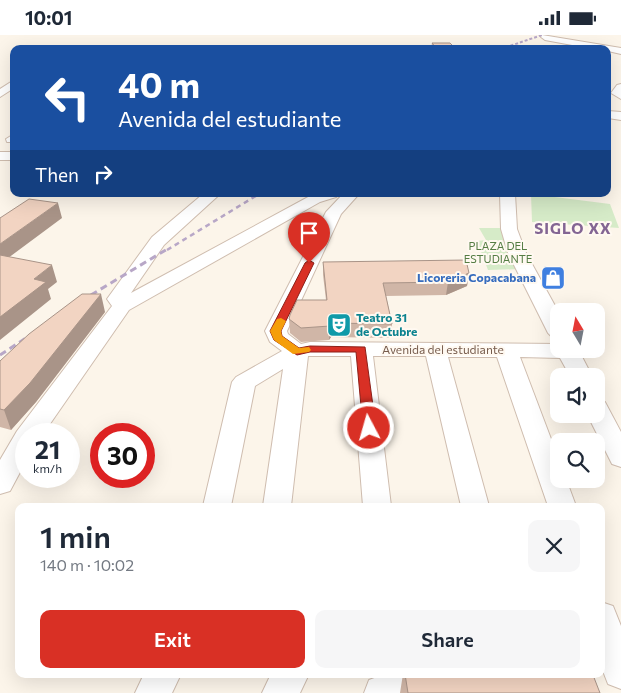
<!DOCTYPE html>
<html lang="en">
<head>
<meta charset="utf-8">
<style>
	:root { --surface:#fff; --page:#f6f6f7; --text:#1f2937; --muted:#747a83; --accent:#d93025 }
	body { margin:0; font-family:Commissioner,sans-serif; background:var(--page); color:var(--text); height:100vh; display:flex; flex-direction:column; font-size:19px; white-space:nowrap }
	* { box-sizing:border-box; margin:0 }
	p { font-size:16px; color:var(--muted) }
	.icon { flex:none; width:28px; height:28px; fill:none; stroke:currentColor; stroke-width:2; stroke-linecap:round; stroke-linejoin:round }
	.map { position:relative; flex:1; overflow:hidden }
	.sheet { position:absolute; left:15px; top:468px; width:590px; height:175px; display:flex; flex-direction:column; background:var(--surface); border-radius:10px; box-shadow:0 5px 20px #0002 }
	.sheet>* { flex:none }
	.banner { position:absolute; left:10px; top:10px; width:601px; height:152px; border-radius:10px; box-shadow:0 5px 20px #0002; background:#1a4fa0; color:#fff; overflow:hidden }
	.needle { width:32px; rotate:350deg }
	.fabs { position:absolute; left:550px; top:268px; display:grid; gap:10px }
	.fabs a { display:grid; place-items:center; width:55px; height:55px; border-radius:10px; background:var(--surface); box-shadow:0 5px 20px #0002; font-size:25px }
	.speed { position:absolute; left:15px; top:388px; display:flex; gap:10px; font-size:25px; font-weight:700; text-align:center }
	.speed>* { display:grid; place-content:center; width:65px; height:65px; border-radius:50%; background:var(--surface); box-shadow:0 5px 20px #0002; line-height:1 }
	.speed small { font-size:12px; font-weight:400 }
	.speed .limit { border:8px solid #d22; background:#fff; color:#111 }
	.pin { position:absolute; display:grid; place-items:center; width:42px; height:42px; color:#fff; margin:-51px -21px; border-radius:50% 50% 50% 0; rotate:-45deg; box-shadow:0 0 5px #0007 }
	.pin .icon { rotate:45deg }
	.me { position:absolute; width:55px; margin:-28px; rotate:354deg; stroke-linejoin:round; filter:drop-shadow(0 0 4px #0008) }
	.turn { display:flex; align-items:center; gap:18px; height:105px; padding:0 25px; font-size:22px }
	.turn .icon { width:65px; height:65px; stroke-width:2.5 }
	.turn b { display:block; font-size:35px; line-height:42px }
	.then { display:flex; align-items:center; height:48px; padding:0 25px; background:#0003; gap:10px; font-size:19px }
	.round { display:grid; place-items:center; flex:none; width:52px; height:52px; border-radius:10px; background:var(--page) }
	.overview { display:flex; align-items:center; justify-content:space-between; height:85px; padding:0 25px }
	h1 { font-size:30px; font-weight:600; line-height:38px }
	.action { display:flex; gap:10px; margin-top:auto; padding:10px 25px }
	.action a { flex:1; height:58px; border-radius:10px; background:var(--accent); color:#fff; font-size:20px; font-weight:600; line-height:58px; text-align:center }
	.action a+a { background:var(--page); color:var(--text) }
	.status { display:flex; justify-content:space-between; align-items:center; height:35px; padding:0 25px; background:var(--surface); direction:ltr }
	.status svg { height:14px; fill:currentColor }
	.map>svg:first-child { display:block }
	.green { fill:#d6ebc8 }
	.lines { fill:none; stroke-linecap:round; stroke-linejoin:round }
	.street-casing { stroke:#cfbdaf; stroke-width:2 }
	.street { fill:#fff; fill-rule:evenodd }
	.rail-far2 { stroke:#b8a7c7; stroke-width:2; stroke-dasharray:3 2; stroke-linecap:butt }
	.rail-far1 { stroke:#b8a7c7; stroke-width:2.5; stroke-dasharray:5 4; stroke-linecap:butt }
	.rail { stroke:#b8a7c7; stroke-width:3; stroke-dasharray:7 4.5; stroke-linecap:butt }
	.wall { fill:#d0b6a7 }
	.shaded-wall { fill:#a99488 }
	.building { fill:#f2d4c2; stroke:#a99488 }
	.route { fill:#d93025; stroke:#8d1f18 }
	.slow { fill:#f59e0b }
	.labels { text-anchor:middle; stroke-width:4; stroke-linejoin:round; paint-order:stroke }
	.far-park-label { font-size:11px; fill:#557d44; stroke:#fff9f1 }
	.shop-label { font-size:12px; font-weight:bold; fill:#366cbe; stroke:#fff9f1; text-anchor:end }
	.culture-label { font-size:12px; font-weight:bold; fill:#0d838f; stroke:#fff9f1; text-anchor:start }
	.street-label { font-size:12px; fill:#775c4d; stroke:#fff9f1 }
	.far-district-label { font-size:15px; font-weight:bold; letter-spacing:1px; fill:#836593; stroke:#fff9f1 }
</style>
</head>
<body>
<div class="status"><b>10:01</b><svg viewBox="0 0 49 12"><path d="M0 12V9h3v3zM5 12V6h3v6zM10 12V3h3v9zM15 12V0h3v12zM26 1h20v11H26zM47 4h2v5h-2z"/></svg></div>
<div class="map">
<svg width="621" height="658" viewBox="0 0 621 658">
	<rect width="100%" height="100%" fill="#fcf5ea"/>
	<path class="green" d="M531,159L610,169L619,193L532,187Z
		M479,193H506L521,234L488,235L477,206L486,205Z"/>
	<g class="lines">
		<defs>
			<path id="street" d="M542,0L621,13V19L608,16V14H594L545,5L541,2Z
				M14,45V53L0,62V54Z
				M621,49V64L611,58L617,50Z
				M608,76L621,77V85L608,83Z
				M14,99V107H7L6,104Z
				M0,117H14V125H0Z
				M203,159H220L164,210L131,258L310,161L316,159H339L336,162L320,167L129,275L43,399H26V426L10,456L0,459V425L17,396L112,271L107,264L152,202Z
				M343,159H359L341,179L287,296L288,299L301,309L310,307L559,309V314H578L592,341H570L560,323L520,322L559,425V444H566L576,471H548L497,322H448L489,471H461L426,321H373L391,471H363L351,321H308L291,471H263L283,334L255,351L231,471H203L232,347L236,342L282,316L270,307L265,296L326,177Z
				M500,159H515L517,194L526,218L559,278V304L552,302L548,298L508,218L501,194Z
				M596,365L605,367L621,397V432L612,429L587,379H596Z
				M601,567L613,571L621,591V654L608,649L601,631Z
				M144,639H181L172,658H135Z
				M271,639H309L300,658H262Z
				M385,639H456L451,651L434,658H364L369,645Z"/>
		</defs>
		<use href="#street" class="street-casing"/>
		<use href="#street" class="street"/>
		<path class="rail-far2" d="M501,14L542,0"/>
		<path class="rail-far1" d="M167,215L259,159"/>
		<path class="rail" d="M81,266L169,213
			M0,320L29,301"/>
	</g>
	<path class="wall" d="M432,8L456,14H431Z
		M323,227L469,238L467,251L446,260L386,261L392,289L391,303L331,302L329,305L301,307L290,298L289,284L326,265L323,240Z
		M105,277L36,367L11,395L0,392V326Z
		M403,639H568L600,658H400Z"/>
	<path class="shaded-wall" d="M58,168L62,183L0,229V209Z
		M52,230L57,247L48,254L51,264L0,305V282L34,244Z
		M469,238L467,251L446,260L448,247Z
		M101,259L105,277L36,367L11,395L4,375Z
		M331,288V302L329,305L330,291Z"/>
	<path class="building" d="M432,8H450L456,14H437Z
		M29,164L58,168L0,209V183Z
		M0,220L52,230L34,244L46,247L0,282Z
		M466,225L469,238L448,247L383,248L392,289L331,288L330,291L301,293L289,284L290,280L297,265H327L323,227Z
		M82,259H101L30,348L4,375L0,374V326L29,299Z
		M405,639H568L593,640L600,658H408Z"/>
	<path class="route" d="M309,225L314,228L281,296L282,301L299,313L310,311L365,312L376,393L374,396L369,397L363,393L356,317H310L297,320L274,305L270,296L305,228Z"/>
	<path class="slow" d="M281,283L286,286L281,296L282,301L299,313L309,312L311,315L309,317L293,319L274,305L270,296L277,284Z"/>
	<defs>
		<symbol id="shop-square" viewBox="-11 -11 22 22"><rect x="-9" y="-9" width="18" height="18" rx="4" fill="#3f7fe0" stroke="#fff9f1"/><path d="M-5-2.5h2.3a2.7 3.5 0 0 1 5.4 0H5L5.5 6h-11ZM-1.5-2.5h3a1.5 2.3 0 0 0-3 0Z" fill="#fff"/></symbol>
		<symbol id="theatre-square" viewBox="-11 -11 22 22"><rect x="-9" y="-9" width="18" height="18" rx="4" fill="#0f9aa8" stroke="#fff9f1"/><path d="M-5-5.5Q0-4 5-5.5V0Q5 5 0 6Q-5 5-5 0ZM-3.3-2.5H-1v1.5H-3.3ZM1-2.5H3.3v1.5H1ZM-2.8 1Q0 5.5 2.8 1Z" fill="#fff"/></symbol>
	</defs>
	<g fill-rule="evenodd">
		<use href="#shop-square" x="539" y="229" width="28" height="28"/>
		<use href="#theatre-square" x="325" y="276" width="28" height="28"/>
	</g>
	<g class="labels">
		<g class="far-park-label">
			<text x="498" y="215">PLAZA DEL<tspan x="498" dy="13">ESTUDIANTE</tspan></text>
		</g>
		<g class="shop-label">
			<text x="536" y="247">Licoreria Copacabana</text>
		</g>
		<g class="culture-label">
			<text x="356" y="287">Teatro 31<tspan x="356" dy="14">de Octubre</tspan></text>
		</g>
		<g class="street-label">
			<text x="443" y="319">Avenida del estudiante</text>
		</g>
		<g class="far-district-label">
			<text x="573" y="199">SIGLO XX</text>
		</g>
	</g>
</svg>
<div class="fabs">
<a><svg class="needle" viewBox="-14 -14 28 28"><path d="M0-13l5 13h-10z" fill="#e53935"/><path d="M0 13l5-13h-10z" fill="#747a83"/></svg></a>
<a><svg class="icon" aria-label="sound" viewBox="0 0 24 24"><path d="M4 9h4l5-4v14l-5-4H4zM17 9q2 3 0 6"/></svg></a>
<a><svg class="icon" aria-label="search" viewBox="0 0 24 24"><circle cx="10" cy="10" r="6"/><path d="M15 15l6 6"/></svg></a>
</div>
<div class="speed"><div>21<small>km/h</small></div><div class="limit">30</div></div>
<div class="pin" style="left:309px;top:228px;background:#d93025"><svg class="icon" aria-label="arrive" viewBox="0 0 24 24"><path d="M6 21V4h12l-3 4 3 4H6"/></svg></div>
<svg class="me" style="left:369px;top:393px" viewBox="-20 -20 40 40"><circle r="17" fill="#d93025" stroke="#fff" stroke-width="3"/><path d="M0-11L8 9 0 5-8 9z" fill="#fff"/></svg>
<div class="banner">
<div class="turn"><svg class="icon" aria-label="left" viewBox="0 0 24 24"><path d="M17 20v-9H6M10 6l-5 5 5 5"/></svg><div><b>40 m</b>Avenida del estudiante</div></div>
<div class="then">Then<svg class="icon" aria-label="right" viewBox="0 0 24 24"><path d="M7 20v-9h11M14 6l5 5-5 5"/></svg></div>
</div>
<section class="sheet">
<div class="overview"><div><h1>1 min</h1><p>140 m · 10:02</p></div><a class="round"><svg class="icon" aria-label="close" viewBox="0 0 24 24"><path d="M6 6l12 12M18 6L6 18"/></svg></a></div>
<div class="action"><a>Exit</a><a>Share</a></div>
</section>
</div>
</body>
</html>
